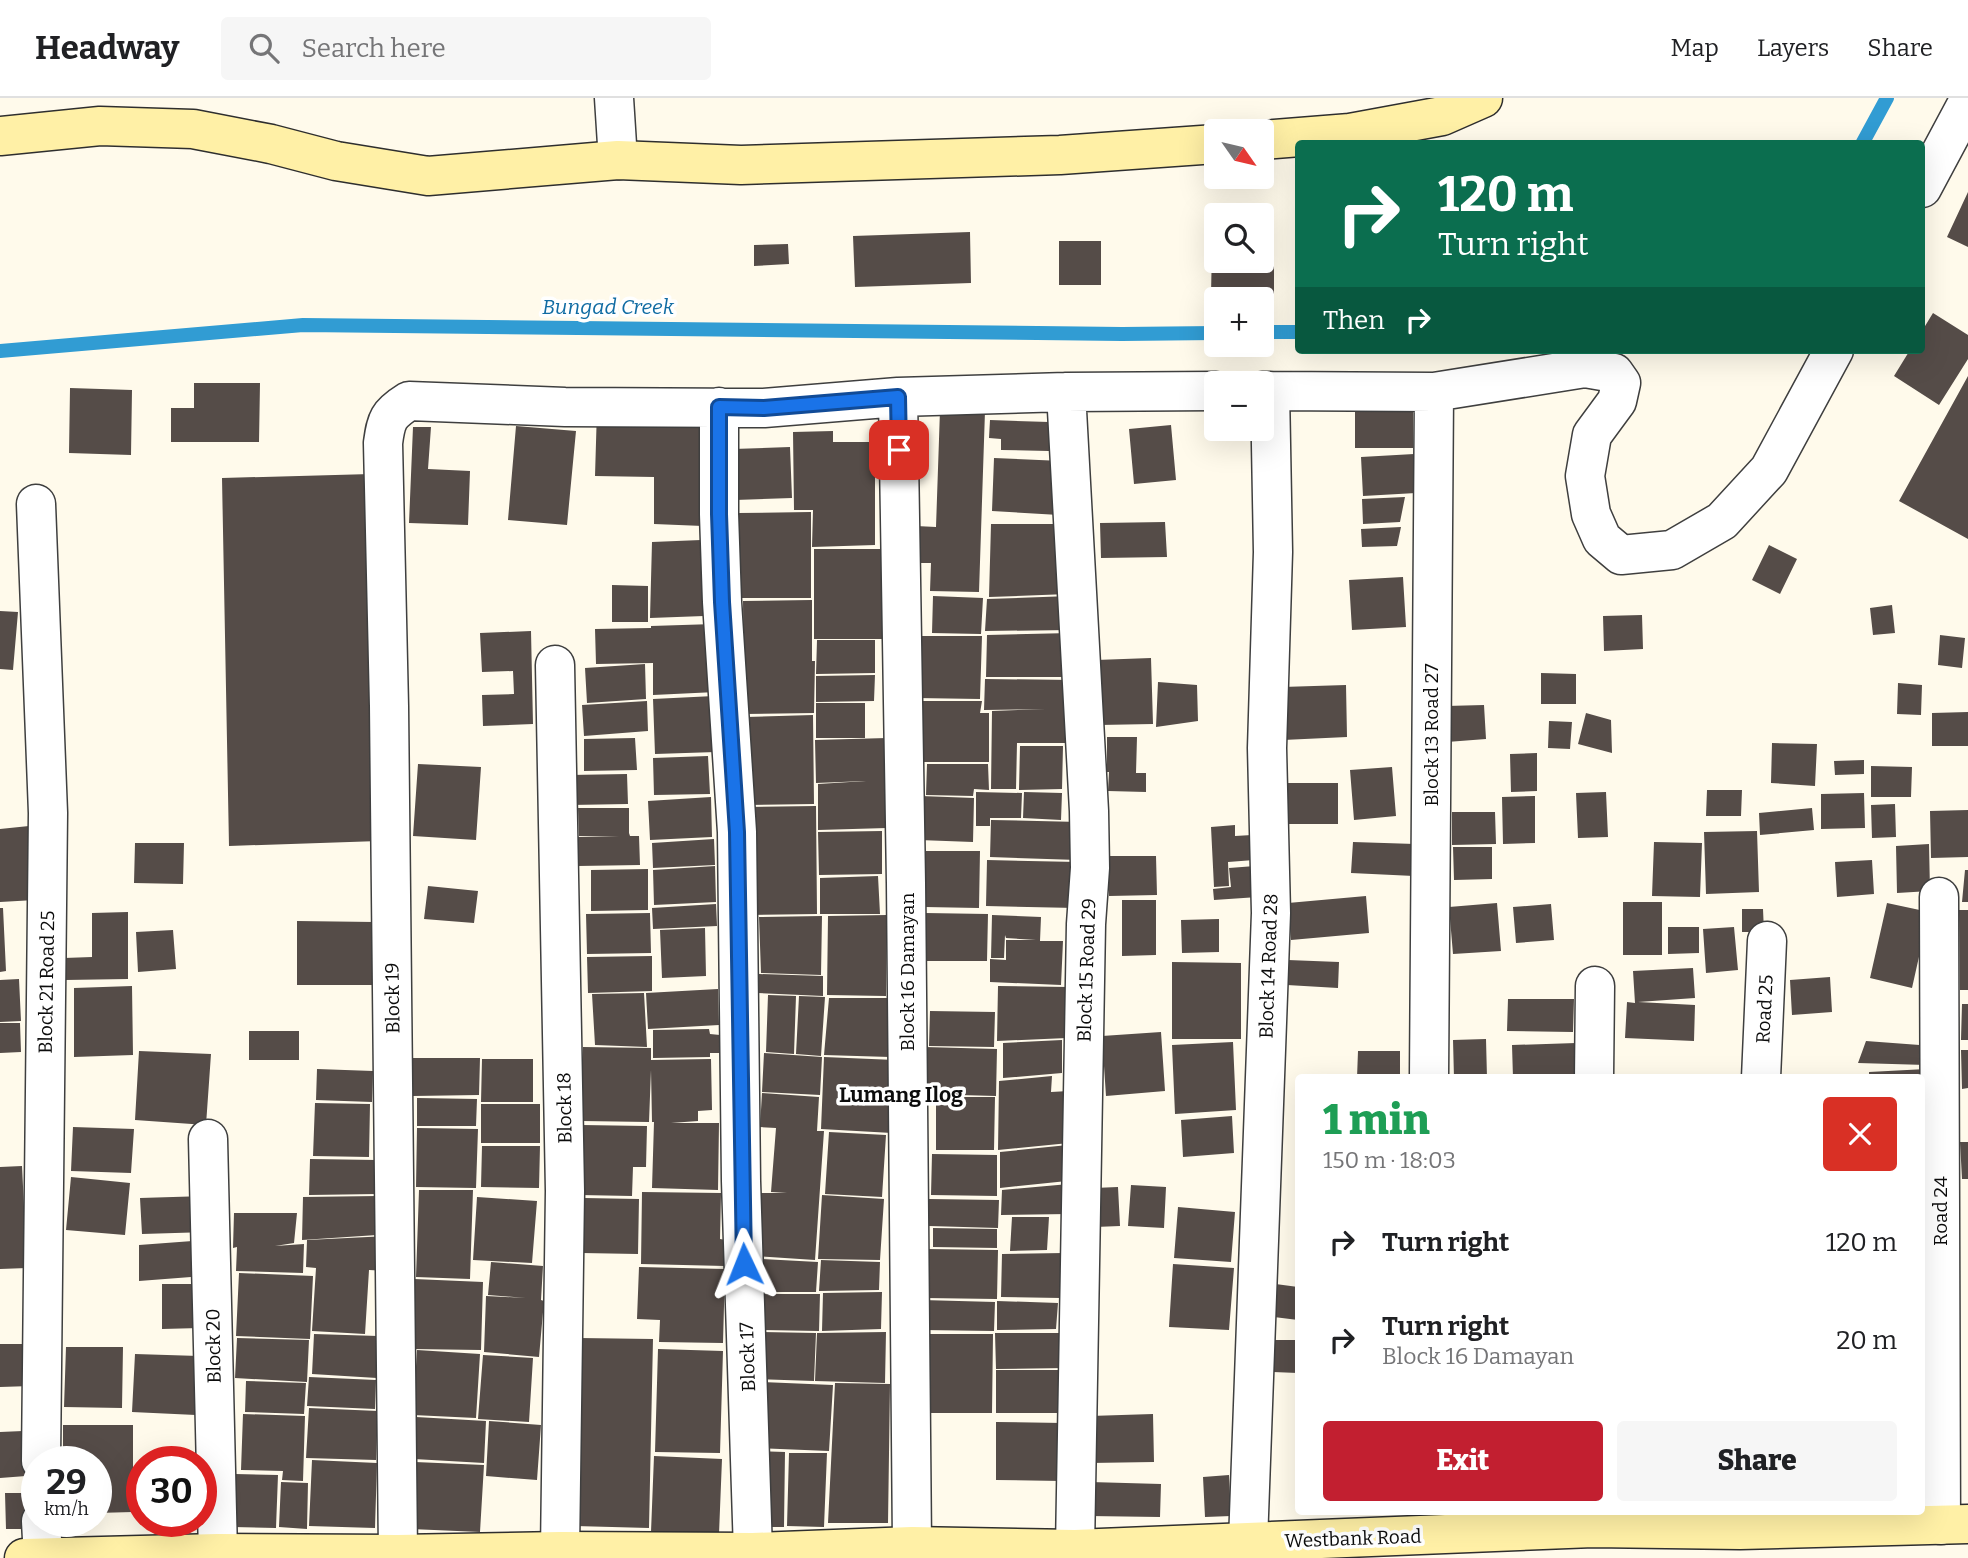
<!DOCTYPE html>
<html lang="en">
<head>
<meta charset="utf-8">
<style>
	:root { --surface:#fff; --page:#f6f6f6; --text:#202124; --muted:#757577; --line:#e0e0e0; --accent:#c21f30 }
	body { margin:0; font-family:Bitter,serif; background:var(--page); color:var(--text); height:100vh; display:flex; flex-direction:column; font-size:26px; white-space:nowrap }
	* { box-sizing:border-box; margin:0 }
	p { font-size:23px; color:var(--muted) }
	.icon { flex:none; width:38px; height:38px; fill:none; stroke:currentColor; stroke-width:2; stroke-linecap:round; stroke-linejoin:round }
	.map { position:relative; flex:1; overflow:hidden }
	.details { position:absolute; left:1295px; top:976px; width:630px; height:441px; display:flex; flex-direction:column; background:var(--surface); border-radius:7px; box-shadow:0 7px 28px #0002 }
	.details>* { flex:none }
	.hud { position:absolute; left:1295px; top:42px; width:630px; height:214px; border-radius:7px; box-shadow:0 7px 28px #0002; background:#0b6e4f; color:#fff; overflow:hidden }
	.needle { width:46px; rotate:124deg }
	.tools { position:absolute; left:1204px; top:21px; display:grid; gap:14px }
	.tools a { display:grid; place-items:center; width:70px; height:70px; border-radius:7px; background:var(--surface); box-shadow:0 7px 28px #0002; font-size:35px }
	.speed { position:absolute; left:21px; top:1348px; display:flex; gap:14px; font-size:35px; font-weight:700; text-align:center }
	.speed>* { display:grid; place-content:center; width:91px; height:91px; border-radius:50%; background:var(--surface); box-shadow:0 7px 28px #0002; line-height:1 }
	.speed small { font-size:18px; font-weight:400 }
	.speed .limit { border:10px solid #d22; background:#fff; color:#111 }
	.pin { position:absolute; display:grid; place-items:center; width:60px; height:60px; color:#fff; margin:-30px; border-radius:14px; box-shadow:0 4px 10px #0006 }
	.me { position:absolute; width:77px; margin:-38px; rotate:358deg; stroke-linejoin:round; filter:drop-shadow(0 0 5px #0008) }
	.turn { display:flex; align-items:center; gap:24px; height:147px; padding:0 28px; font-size:32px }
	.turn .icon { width:91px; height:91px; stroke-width:2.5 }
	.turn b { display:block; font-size:49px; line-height:60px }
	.then { display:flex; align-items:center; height:66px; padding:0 28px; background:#0003; gap:14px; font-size:26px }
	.round { display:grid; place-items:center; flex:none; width:74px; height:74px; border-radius:7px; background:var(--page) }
	.head { display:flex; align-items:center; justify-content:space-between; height:119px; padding:0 28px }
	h1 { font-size:42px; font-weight:800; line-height:52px; color:#1e9e55 }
	.cta { display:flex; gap:14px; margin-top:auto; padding:14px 28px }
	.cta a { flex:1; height:80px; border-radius:7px; background:var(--accent); color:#fff; font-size:28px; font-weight:800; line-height:80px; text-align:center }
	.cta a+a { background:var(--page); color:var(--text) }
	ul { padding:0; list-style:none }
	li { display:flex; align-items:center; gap:21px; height:98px; padding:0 28px }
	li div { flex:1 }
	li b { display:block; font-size:26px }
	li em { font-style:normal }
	header { display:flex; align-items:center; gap:42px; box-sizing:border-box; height:98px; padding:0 35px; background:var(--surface); border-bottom:2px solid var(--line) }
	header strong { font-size:33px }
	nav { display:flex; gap:38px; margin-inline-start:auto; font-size:24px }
	.search { width:490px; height:63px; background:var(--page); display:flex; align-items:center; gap:18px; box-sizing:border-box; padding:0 24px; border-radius:7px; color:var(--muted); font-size:26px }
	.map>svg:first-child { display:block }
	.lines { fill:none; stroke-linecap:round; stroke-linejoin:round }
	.stream { stroke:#319cd3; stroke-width:14 }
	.building { fill:#554c48 }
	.street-casing { stroke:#3f3f3f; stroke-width:41 }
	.secondary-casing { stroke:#2e2e2e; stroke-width:41 }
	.street { stroke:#fff; stroke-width:38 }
	.secondary { stroke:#fff0a6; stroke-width:38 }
	.route-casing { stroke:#114b97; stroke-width:18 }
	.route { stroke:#1a73e8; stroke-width:12 }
	.labels { text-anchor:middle; stroke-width:7; stroke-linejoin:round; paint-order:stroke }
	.street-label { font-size:19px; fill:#0c0c0c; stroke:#fff }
	.water-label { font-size:21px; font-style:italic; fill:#116ca3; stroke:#fff }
	.neighbourhood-label { font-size:21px; font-weight:bold; fill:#0c0c0c; stroke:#fff }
</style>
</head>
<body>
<header>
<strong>Headway</strong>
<div class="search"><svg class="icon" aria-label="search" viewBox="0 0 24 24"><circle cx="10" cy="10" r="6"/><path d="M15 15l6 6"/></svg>Search here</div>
<nav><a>Map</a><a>Layers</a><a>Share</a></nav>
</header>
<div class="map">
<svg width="1968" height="1460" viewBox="0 0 1968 1460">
	<rect width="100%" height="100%" fill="#fffaeb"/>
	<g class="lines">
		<path class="stream" d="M1862,46L1887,0
			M1262,234H1298
			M0,253L303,227L1122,236L1216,235"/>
	</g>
	<path class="building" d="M1968,94V149L1947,139Z
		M970,134L971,185L855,189L853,138Z
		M1059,143H1101V187H1059Z
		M788,146L789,166L754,168V147Z
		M1212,149H1216V163H1262V150H1274V197H1211Z
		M1933,215L1968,237V261L1939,307L1894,278L1910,252H1922V233Z
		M1968,278V441L1899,403Z
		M194,285H260L259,344H171V310H194Z
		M70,290L132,292L131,357L69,355Z
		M597,311L705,312L703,428L654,426V379L595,378Z
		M940,312L985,313L979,494L930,493L931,465H915L916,428L936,429Z
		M1355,312H1413V350H1355Z
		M990,322L1049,324V353L1001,352V341L989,340Z
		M1171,327L1176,382L1134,386L1129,331Z
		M516,328L576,333L567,427L508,422Z
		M413,329H431L428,371L470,373L468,427L409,425Z
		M833,333V344H875V447L812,449L813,412H794L793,334Z
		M790,349L792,400L735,402L733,351Z
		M1414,356L1416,395L1363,398L1361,359Z
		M994,360L1062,363L1059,417L992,413Z
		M371,376L379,743L229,748L222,380Z
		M1405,399L1400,424L1363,426L1362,401Z
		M811,414V500H738V415Z
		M1165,424L1167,459L1101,460L1100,425Z
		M991,426H1069L1068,496L989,499Z
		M1401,429L1397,448L1362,449L1361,431Z
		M701,442L704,518L650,520L652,444Z
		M1769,447L1797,461L1780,496L1752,482Z
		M814,451H883L882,541H814Z
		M1403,479L1406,529L1352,532L1349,482Z
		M612,487L648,488V524H612Z
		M933,498L983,500L981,536L932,535Z
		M1070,498V532L985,533L987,501Z
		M812,502V563H815L814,615L744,616L743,503Z
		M1892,507L1895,535L1873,537L1870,510Z
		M0,513L18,514L13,572L0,571Z
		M1642,517L1643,551L1604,553L1603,518Z
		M714,526L716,594L653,597V565L596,566L595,531L651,530V528Z
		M531,533L533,626L483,628L482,597L514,596L513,573L482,574L480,535Z
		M1071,535L1068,579H986L987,537Z
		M1940,537L1965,540L1962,570L1938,567Z
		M918,538H982L980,601L916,600Z
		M817,542H875V575L816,576Z
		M1151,560L1153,626L1099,627L1096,562Z
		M645,566L646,601L587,605L585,570Z
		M1541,575L1576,576V606H1541Z
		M875,577L874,603L816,604V578Z
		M985,581L1073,582L1066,645H1017L1016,691H991L992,613L1046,611L984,612Z
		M1158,584L1197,587L1198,623L1156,629Z
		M1898,585L1922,587L1921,617L1897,616Z
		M1346,587L1347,639L1283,642L1282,589Z
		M714,598L716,654L655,656L653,601Z
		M647,603L648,633L584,638L582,607Z
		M923,603H982L980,615H989V664H922Z
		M816,605H865V640H816Z
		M1484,607L1486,641L1447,644L1446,608Z
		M1968,614V648H1932V615Z
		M1586,615L1611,622L1612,655L1578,646Z
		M813,617L814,706L747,707L746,619Z
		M1549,623L1572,624L1570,651L1548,650Z
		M1107,639H1137L1136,675H1146V694L1108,693L1109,674H1107Z
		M635,640L637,672L584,673V641Z
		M887,640V730L818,732V686L866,683L816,685L815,642Z
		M1772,645L1817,646L1815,688L1771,685Z
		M1020,648H1063L1062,691L1019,692Z
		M1537,655V693L1511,694L1510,656Z
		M708,658L710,696L654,697L653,660Z
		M1864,662V676L1835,677L1834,663Z
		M418,666L481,669L476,742L413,738Z
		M927,666H988L989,692L974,691L973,698L926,697Z
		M1871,668L1912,669L1911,699H1871Z
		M1392,669L1396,718L1354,722L1350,672Z
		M627,676L628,706L570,707V677Z
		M1284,685H1338V726H1285Z
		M1707,692H1742L1741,718H1706Z
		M976,694L1022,695L1021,720H990V728H976Z
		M1024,694L1062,695L1061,722L1023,720Z
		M1606,694L1608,739L1578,740L1576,695Z
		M1864,695L1865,730L1821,731V696Z
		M921,698L974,700L973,744L919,742Z
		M1535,698V745L1503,746L1502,699Z
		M711,699L712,739L650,742L648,703Z
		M1895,706L1896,739L1872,740L1871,707Z
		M816,708L817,816L748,817L747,709Z
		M578,710H629V735L630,738H639L640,767L578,768L577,739L619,738H579Z
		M1812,710L1814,732L1760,737L1759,715Z
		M1968,712V759L1931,760L1930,713Z
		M1452,714H1495L1496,746L1452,747Z
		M991,722L1080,724L1078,762L990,759Z
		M1235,727V738L1252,737L1254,762L1228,764L1229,788L1214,789L1211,729Z
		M29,728L35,802L0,804V731Z
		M882,733V776L819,777L818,734Z
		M1757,733L1759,794L1706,796L1704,734Z
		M714,741L715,767L653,770L652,745Z
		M1353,744L1415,746L1414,778L1351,775Z
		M1654,744L1702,745L1700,799L1652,798Z
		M135,745H184L183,786L134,785Z
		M1929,746L1930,793L1897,795L1896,748Z
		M1453,749H1492V781L1454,782Z
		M926,753H980L979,810L925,809Z
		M1109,758H1156L1157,797L1109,798Z
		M987,762L1078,764L1076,810L986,808Z
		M1872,762L1874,796L1837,799L1835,764Z
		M715,768L716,804L654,807L653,772Z
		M1255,768L1258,799L1214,802L1213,791L1231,789L1229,770Z
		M648,771V812L591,813V772Z
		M1965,772H1968V804H1962Z
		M878,778L880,816H820V780Z
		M428,788L478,793L474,825L424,821Z
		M1366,798L1369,835L1291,842L1288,805Z
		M1122,802H1156V857L1122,858Z
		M1623,804H1662V857H1623Z
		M1497,805L1501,853L1453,856L1449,809Z
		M1887,805L1929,814L1912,890L1870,880Z
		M716,806L717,828L653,831L652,810Z
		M1551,806L1554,842L1516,845L1513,809Z
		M0,810H3L6,873L0,874Z
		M1742,811H1763L1764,834H1742Z
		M1959,812H1968V892H1960Z
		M128,814V881L65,882L64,860L92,859V815Z
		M650,815L651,855L587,856L586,816Z
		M925,815L988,816L987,863H924Z
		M887,817L886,898L827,897L828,818Z
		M992,817L1041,819L1040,843H1063L1061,887L990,884V861L1006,862V842H1036L1006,840L1005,837L1004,860H991Z
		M822,818L821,877L761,875L759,819Z
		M1219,821V854L1182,855L1181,822Z
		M297,823L374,824V887H297Z
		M1668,829H1699V855L1668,856Z
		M1734,829L1738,872L1706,875L1703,831Z
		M705,830L706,878L662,880L660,832Z
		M173,832L176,871L138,874L136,834Z
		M652,858V893L588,895L587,859Z
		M1288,862L1339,864L1338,890L1287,887Z
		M1172,864L1241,865V941H1172Z
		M1693,870L1695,900L1638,904L1695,907L1694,943L1625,940L1627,904L1635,905L1633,873Z
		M759,876L823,878V898L758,895Z
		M1830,879L1832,914L1792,917L1790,882Z
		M19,881L21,923L0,924V882Z
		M132,888L133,957L74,959V890Z
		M998,888L1068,889L1067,940L997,943Z
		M718,891L719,927L648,931L646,895Z
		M644,895L647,949L595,947L592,896Z
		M768,897L796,898L794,956L766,954Z
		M799,898L825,899L821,958L796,956Z
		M829,900H889L890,959L824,957Z
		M1508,901H1574L1573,934L1507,933Z
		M1962,906H1968V942H1961Z
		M930,913L995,914L994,949L929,948Z
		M0,925H20L21,954L0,955Z
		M709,931L710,936L720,937V955H710V959L653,960V932Z
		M249,933H299V962H249Z
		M1161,934L1165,993L1106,998L1102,938Z
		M1486,941L1487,980H1454L1453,942Z
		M1062,942V975L1003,980V945Z
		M1866,943L1933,948L1926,967L1858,965Z
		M1233,944L1236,1012L1175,1016L1172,947Z
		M1576,945L1577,979L1513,980L1512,947Z
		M583,949L651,950V962L711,961L712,1012L698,1013V1023L671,1025H719L718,1092L652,1090L654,1024H652L651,972L649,1024L582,1023Z
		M925,949L997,951L996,998L924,996Z
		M1961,952H1968V990L1962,991Z
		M139,953L211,956L206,1027L135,1022Z
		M1358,953H1400V980H1357Z
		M764,955L822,959L820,997L762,994Z
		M824,959L895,962L892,1035L821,1031Z
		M413,960H480L479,997L413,998Z
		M482,961H533V1004H481Z
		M317,971L373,973L372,1004L316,1002Z
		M1926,971L1922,980H1869V974Z
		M1052,978L1051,994L1069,993V1045L998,1052L999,983Z
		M762,995L819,999L817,1033H824L815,1162L755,1158L759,1095H787L771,1094L776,1030L760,1029Z
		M936,999H995L994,1052H936Z
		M417,1000L477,1001L476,1028H417Z
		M315,1005L370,1006L369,1059L313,1058Z
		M481,1006H540V1045H481Z
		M1232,1018L1234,1055L1183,1059L1181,1022Z
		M582,1027L647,1028L646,1069H633L632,1098L580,1097Z
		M73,1029L134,1031L131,1075L71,1073Z
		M417,1030L478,1031L476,1090L416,1089Z
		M829,1034L886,1037L882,1099L825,1096Z
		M1960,1044H1968V1081H1962Z
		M1068,1047L1067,1083L1000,1090V1054Z
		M482,1048H540L539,1090L481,1089Z
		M932,1056L997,1057V1098L931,1097Z
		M310,1061L377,1062V1096L309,1097Z
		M22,1068L27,1170L0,1171V1069Z
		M71,1079L130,1085L125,1137L66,1132Z
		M1069,1086L1068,1116L1001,1117L1002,1092Z
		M1131,1087L1166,1089L1164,1130L1128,1128Z
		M1118,1089L1120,1128L1095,1129L1094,1090Z
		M419,1092H473L470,1181L416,1179Z
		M642,1094L721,1095L720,1141L726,1142L725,1168L641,1166Z
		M822,1097L884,1101L880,1162L818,1161Z
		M206,1098L208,1134L142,1136L140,1100Z
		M378,1098L377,1137L302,1142L303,1099Z
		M477,1099L537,1103L532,1165L473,1162Z
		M584,1100L639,1101L638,1156L582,1155Z
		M929,1101L999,1102L998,1130L929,1128Z
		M1178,1109L1235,1114L1231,1164L1174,1160Z
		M234,1115H297L294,1145L275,1148L304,1146L303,1175L236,1173L237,1149L233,1150Z
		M1012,1119H1049L1047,1152L1010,1153Z
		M933,1130L997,1131V1150L933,1149Z
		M388,1138V1173L369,1172L365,1236L312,1233L316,1170L306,1169L307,1142Z
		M206,1142L204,1178L139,1183V1147Z
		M926,1151L998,1152L997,1201L925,1200Z
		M1064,1155L1061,1200L1001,1199L1002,1156Z
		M762,1161L818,1164L816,1194H761Z
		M821,1162L880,1164L879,1192L819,1193Z
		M491,1164L543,1168L541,1202L544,1203L539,1259L484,1254L486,1198L526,1200L488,1197Z
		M1173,1166L1234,1170L1229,1232L1169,1229Z
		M639,1169L725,1171L723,1245L659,1244L660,1222L637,1221Z
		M239,1175L313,1178L310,1241L236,1238Z
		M414,1181L483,1184L481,1252L412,1251Z
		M1269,1185L1298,1189V1222L1265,1218Z
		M162,1186H200V1230L162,1231Z
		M882,1194L881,1231L822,1233L823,1195Z
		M760,1196H820L819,1233L759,1232Z
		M922,1202L995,1204L994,1233L922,1232Z
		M997,1203L1058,1205L1056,1231L997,1232Z
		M759,1234L816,1235L814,1283L757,1281Z
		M886,1234L885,1285L815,1283L817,1235Z
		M995,1235H1067V1270L996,1271Z
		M314,1236L378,1238L377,1280L312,1276Z
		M923,1236H993L992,1315H922Z
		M237,1240L309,1242L307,1284L235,1280Z
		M579,1240L653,1241L649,1430L575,1428Z
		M1274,1242H1298V1275L1273,1274Z
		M0,1246H31V1288L0,1289Z
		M66,1249H123L122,1310L64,1309Z
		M658,1251L723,1253L720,1355L655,1354Z
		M417,1252L480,1256L476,1320L413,1317Z
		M135,1256L199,1258L196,1317L132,1314Z
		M483,1257L533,1260L529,1324L478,1321Z
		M996,1272H1065L1064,1315H996Z
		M309,1279L376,1282L375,1311L307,1308Z
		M246,1283L306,1285L304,1316L245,1314Z
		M759,1284L833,1287L829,1353L757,1350Z
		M835,1285L890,1286L888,1425H828Z
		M309,1310L378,1313L376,1362L306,1360Z
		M243,1316L305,1318L303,1383L282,1382L283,1373L241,1372Z
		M1153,1316L1154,1364L1090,1365V1318Z
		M416,1319L486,1323L484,1365L414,1361Z
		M489,1323L541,1327L537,1382L486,1378Z
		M996,1324L1063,1325L1062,1383L996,1382Z
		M63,1327H133V1414L96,1415V1363H63Z
		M23,1333L26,1378L0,1380V1334Z
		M757,1353L785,1354L784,1429H755Z
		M789,1355H827L824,1429L787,1428Z
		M654,1358L722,1361L719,1436L651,1434Z
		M312,1362L377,1365L375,1430L309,1428Z
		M415,1364L484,1367L480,1434L411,1431Z
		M235,1376L278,1377L276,1430L233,1429Z
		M1229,1377L1231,1418L1205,1419L1203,1379Z
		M281,1384L308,1385L307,1431L279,1429Z
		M1090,1384L1161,1386L1160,1419L1089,1418Z
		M5,1395H30V1431H6Z"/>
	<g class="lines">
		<defs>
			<path id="street" d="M614,0L618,62
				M1922,90L1968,4
				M1262,293L1434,294L1585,270L1614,275L1621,285L1617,303L1592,337L1585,378L1591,416L1602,441L1621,457L1672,452L1722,423L1769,372L1834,252
				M1066,294L1089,713L1090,770L1086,826L1075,1451
				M898,299L906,785L912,1448
				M719,309V416L722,504L737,734L741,1083L753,1454
				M36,406L48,715L41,1363
				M555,567L565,1093L560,1453
				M1939,799L1941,1427
				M1429,980L1434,294
				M1594,980L1595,888
				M1761,980L1767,843
				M208,1041L218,1455
				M41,1423L43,1460
				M1248,1444L1271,815L1267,650L1273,454L1270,293
				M398,1456L389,608L383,345C386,322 388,316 409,303L565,309L764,310L898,299L1066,294L1216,293"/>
			<path id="secondary" d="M0,38L100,28L193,31L271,46L336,63L428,78L618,62L741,67L1060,57L1216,46
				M1262,42L1350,35L1442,18L1483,0
				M24,1460L218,1455L398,1456L560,1453L753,1454L912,1448L1075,1451L1593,1430L1740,1432L1968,1426"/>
		</defs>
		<use href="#street" class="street-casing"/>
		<use href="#secondary" class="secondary-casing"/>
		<use href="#street" class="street"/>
		<use href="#secondary" class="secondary"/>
	</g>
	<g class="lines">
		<defs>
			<path id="route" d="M744,1166L737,734L722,504L719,416V309L764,310L898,299L899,352"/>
		</defs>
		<use href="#route" class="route-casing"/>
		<use href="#route" class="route"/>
	</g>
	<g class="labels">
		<g class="street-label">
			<text transform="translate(1431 637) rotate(-90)" y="7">Block 13 Road 27</text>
			<text transform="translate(1268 868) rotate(-88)" y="7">Block 14 Road 28</text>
			<text transform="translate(1086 872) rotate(-88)" y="7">Block 15 Road 29</text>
			<text transform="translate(907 874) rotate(-90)" y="7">Block 16 Damayan</text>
			<text transform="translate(46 884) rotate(-89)" y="7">Block 21 Road 25</text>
			<text transform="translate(392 900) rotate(-91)" y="7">Block 19</text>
			<text transform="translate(1764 911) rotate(-87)" y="7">Road 25</text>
			<text transform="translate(564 1010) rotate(-91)" y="7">Block 18</text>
			<text transform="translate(1940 1113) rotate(-90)" y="7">Road 24</text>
			<text transform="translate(213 1248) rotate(-91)" y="7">Block 20</text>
			<text transform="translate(747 1259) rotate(-92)" y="7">Block 17</text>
			<text transform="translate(1353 1440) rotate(-2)" y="7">Westbank Road</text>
		</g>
		<g class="water-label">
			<text x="608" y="216">Bungad Creek</text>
		</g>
		<g class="neighbourhood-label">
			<text x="901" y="1004">Lumang Ilog</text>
		</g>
	</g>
</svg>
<div class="tools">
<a><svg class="needle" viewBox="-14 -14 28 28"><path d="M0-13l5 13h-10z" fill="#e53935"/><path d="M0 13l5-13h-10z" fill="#757577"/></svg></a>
<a><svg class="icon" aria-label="search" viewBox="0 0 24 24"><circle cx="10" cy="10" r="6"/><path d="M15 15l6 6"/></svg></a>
<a>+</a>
<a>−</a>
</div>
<div class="speed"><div>29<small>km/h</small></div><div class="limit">30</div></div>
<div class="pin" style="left:899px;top:352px;background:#d93025"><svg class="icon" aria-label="arrive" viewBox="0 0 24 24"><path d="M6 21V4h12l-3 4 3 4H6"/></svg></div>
<svg class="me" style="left:744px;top:1166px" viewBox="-20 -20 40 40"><path d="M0-17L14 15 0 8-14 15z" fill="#1a73e8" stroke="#fff" stroke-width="4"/></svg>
<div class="hud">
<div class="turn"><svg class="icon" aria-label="right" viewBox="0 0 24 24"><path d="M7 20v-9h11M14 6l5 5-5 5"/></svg><div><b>120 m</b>Turn right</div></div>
<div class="then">Then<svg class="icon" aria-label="right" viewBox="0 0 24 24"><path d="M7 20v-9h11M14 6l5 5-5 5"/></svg></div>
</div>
<section class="details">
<div class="head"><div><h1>1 min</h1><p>150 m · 18:03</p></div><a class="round" style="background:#d93025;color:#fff"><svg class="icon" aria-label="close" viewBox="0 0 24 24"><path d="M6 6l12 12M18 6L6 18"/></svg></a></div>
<ul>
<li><svg class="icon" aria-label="right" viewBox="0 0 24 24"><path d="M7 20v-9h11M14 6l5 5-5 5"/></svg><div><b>Turn right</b></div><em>120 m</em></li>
<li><svg class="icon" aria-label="right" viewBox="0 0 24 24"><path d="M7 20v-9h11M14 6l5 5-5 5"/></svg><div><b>Turn right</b><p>Block 16 Damayan</p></div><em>20 m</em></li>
</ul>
<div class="cta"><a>Exit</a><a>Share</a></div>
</section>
</div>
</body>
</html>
